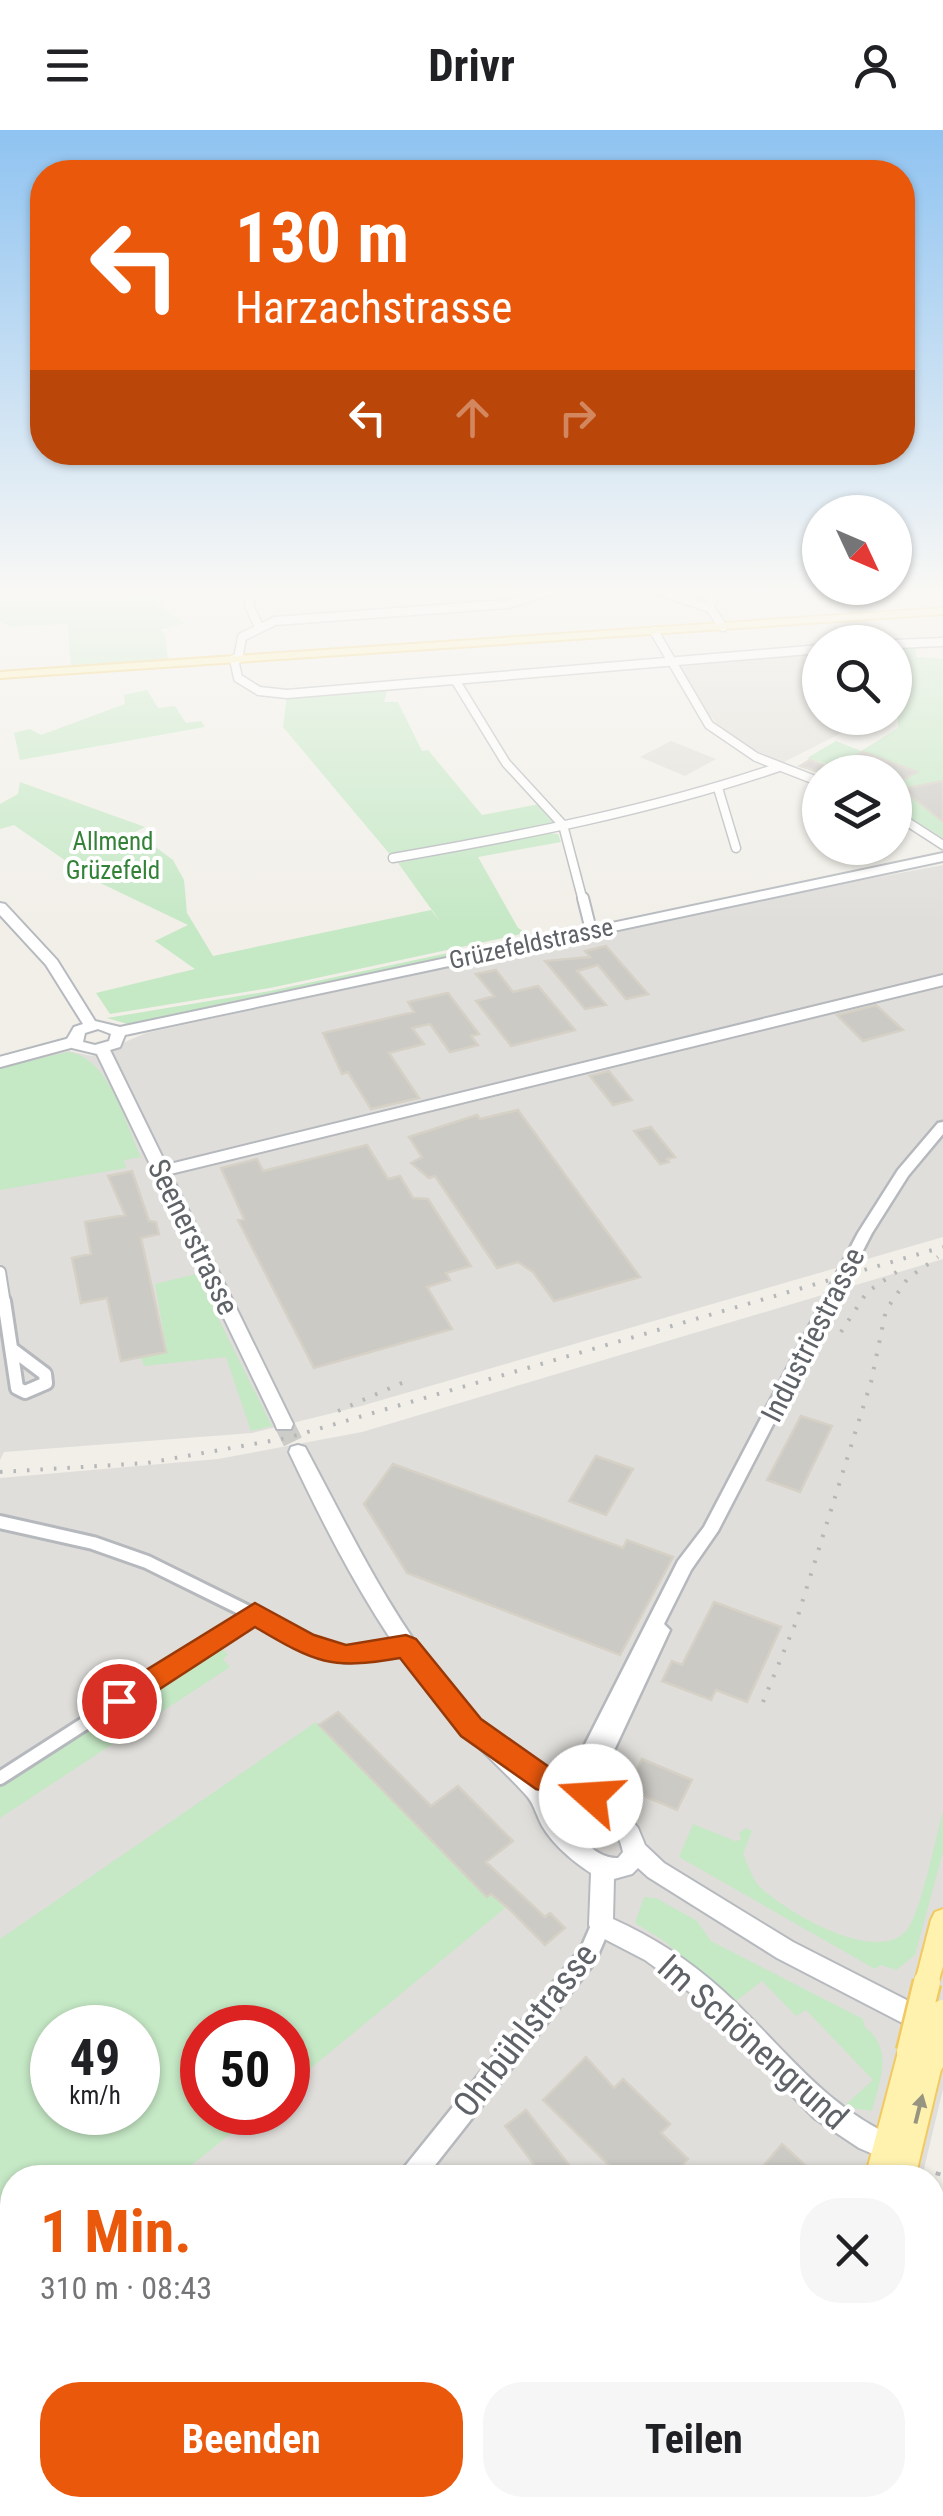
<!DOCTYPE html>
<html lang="de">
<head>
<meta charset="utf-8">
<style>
	:root { --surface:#fff; --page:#f6f6f6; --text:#202124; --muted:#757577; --accent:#ea580c }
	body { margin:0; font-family:"Roboto Condensed",sans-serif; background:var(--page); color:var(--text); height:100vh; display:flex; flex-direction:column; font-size:38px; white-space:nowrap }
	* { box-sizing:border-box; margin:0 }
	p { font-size:32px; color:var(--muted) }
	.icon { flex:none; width:55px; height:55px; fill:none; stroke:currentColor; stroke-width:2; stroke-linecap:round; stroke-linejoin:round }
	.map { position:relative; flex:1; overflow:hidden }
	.side { position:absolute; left:0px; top:2035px; width:945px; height:352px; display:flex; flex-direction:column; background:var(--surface); border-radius:40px 40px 0 0; box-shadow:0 2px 8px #0004 }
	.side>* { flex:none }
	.hud { position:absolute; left:30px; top:30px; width:885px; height:305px; border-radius:40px; box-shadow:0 2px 8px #0004; background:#ea580c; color:#fff; overflow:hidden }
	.needle { width:65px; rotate:134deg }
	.fabs { position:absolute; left:802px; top:365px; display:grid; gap:20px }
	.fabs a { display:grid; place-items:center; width:110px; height:110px; border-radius:50%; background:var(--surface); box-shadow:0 2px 8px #0004; font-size:50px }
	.speed { position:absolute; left:30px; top:1875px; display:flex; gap:20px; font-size:50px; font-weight:700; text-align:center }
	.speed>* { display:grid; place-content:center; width:130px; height:130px; border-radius:50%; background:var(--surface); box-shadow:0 2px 8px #0004; line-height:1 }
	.speed small { font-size:25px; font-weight:400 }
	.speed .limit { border:15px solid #d22; background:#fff; color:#111 }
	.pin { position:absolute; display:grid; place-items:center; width:85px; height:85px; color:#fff; margin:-42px; border:5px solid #fff; border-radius:50%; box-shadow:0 2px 10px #0007 }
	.me { position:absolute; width:110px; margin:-55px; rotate:289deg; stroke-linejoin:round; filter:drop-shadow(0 0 8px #0008) }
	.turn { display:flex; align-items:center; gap:35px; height:210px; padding:0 40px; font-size:45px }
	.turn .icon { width:130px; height:130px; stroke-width:2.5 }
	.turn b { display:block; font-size:70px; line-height:85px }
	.lanes { display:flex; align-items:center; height:95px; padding:0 40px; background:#0003; justify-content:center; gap:50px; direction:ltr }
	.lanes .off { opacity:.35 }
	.round { display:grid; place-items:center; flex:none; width:105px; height:105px; border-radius:40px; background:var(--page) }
	.overview { display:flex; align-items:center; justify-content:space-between; height:170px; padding:0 40px }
	h1 { font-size:60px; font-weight:700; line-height:75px; color:var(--accent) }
	.cta { display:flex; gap:20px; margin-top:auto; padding:20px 40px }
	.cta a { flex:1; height:115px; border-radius:40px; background:var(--accent); color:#fff; font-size:40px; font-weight:700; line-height:115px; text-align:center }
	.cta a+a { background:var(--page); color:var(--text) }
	header { display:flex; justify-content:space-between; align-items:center; height:130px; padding:0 40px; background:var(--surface); font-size:45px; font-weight:700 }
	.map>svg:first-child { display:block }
	.industrial { fill:#e0deda; fill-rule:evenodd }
	.education { fill:#e1ded6 }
	.green { fill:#c5e8c5; fill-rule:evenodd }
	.building { fill:#cccac5; stroke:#d6d1c6; stroke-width:2.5 }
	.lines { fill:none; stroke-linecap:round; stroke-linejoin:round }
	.secondary-tunnel { stroke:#ccccc8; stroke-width:20; stroke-dasharray:20 10; stroke-linecap:butt }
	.minor-far2-casing { stroke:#b5b8bc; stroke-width:11 }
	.minor-far1-casing { stroke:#b5b8bc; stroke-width:14 }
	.minor-casing { stroke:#b5b8bc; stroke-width:18 }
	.tertiary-casing { stroke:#b5b8bc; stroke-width:5 }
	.secondary-casing { stroke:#b6babf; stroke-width:4 }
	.primary-casing { stroke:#f2c960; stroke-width:4 }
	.minor-far2 { stroke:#fff; stroke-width:8 }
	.minor-far1 { stroke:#fff; stroke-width:10 }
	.minor { stroke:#fff; stroke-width:12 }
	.tertiary { fill:#fff; fill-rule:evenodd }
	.secondary { fill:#fff; fill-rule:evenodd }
	.primary { fill:#fff2af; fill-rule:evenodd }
	.rail-far1 { stroke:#b6b7b8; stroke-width:4; stroke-dasharray:2.5 11; stroke-linecap:butt }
	.rail { stroke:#b6b7b8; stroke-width:5; stroke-dasharray:4 19; stroke-linecap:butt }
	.primary-bridge-casing { stroke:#f2c960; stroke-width:31; stroke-linecap:butt }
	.primary-bridge { stroke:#fff2af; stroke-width:26 }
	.oneway { fill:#979581 }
	.route { fill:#ea580c; stroke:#983908; stroke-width:2.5 }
	.labels { text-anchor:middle; stroke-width:8; stroke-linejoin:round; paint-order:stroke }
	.far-park-label { font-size:25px; fill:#348238; stroke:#fff }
	.far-street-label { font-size:25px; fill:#5f6368; stroke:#fff }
	.street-label { font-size:30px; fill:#5f6368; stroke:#fff }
	.near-street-label { font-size:35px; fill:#5f6368; stroke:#fff }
</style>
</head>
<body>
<header><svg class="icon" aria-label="menu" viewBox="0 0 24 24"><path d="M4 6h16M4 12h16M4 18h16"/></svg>Drivr<svg class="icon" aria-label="person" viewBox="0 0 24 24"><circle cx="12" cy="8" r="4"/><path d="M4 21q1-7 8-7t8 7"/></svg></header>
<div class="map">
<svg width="943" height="2386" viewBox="0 0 943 2386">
	<rect width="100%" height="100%" fill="#f1efe8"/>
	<path class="industrial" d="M943,735V1107L361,1276L252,1303L4,1322L0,1330V938L69,921L92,926L146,903L771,767Z
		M943,1129V1959L922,2047L12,2048V2375H833L830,2386H0V1348L218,1329L362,1302ZM52,1898H138V1982H52ZM202,1898H288V1982H202Z
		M943,2117V2386H874L877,2375H932V2163Z"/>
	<path class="education" d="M820,522V588H871L780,634L726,603L709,585L681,537Z
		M671,611L716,629L685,646L640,627Z"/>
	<path class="green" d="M127,460L128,465L181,462L156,472L185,493L160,500L165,504L168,529L71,535L67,494L11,497L0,492V460Z
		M938,515L915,518L917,527L943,529V708L895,679V642H853L807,628L836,611L861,621L898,598L895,516Z
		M388,557L384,572H398L422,621L428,620L482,685L545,673L563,695L393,728L283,597L287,564Z
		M147,560L158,578L175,576L186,593L201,591L205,597L20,630L14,603L30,599L41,605L125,574L124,565Z
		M20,652L145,697L135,702L173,730L184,750L187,783L213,826L431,780L442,794L398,733L545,703L558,704L561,712L478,727L518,798L526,803L270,858L110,884L96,863L195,839L155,811L188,795L92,749L14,695L0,699V674L18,664Z
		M523,807L499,816L131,895L107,888L270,861Z
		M67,922C109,926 125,993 141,1027L124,1030L126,1038L0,1060V938Z
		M196,1144L272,1296L251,1301L226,1227L144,1236L141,1228L167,1222L155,1154Z
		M206,1515H219L228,1525L223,1529L230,1537L0,1688V1648Z
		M316,1592L487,1766L491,1764L505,1778L288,1957V1898H202V1982L256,1983L177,2047L12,2048V2183L0,2194V1809ZM52,1898H138V1982H52Z
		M943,1681V1722L915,1825L896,1840L881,1835L875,1839L679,1727L693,1694L735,1711L741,1710L739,1703L746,1698L752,1701L743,1724C748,1734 752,1750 761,1758C787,1782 877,1836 907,1800C921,1783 936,1706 943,1681Z
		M644,1767L656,1768L697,1791L711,1811L863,1889L865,1897C894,1920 880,1950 872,1981L843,1977L873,1950L806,1880L796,1886L762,1851L735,1872L664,1811L635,1793Z"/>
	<path class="building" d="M863,622L917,642L895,654V642H819L800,636L810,630L834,639Z
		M943,651V692L903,659Z
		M606,816L648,864L626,869L598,835L577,841L606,875L585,879L545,831L590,827L585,821Z
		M496,840L513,862L538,856L575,900L511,916L476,871L494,866L476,844Z
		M448,863L479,904L471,906L478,915L450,922L430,894L412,898L424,914L389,923L419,968L371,979L348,942L342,944L323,903L414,882L408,872Z
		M876,875L903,900L863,911L837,885Z
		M609,941L628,965L632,970L613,975L590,946Z
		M518,980L590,1079L640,1147L554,1171L533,1142L518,1132L497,1138L435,1046L429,1048L411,1033L422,1027L409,1007L477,985L480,989Z
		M651,997L675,1027L667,1029L669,1032L660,1034L634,1001Z
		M367,1015L388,1049L400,1046L413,1068L428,1069L471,1136L446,1143L450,1150L427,1157L452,1199L314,1238L238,1090L244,1089L221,1038L257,1029L263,1041Z
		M132,1041L149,1091L156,1092L159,1104L141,1108L166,1222L121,1231L107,1168L81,1173L72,1128L91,1124L85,1092L125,1085L108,1046Z
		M801,1286L832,1296L800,1362L767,1350Z
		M596,1326L633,1339L606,1385L569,1371Z
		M393,1334L623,1418L627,1410L673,1427L620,1525L407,1443L364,1374Z
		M714,1472L781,1497L747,1572L716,1560L711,1570L662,1551L672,1531L682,1535Z
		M338,1582L431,1676L458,1656L513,1711L486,1732L545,1787L550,1783L565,1798L545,1815L508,1778L491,1764L487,1767L319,1595Z
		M642,1629L692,1650L677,1680L627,1659Z
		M586,1927L614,1958L623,1949L670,1994L661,2003L688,2029L670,2048H622L543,1970Z
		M526,1980L577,2045L586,2036L597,2048H544L505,1996Z
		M782,2014L805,2035L794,2048H753Z"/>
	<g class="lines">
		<path class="secondary-tunnel" d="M284,1294L298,1322"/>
		<defs>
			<path id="minor-far2" d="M254,460L249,475L258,495
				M655,460L710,478
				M715,460L710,478L723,497
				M847,462L873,460
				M654,501L709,595L756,627L820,652
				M895,514L943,512
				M234,529L238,548L259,561L287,564L820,519
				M238,529L242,507L275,491L508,474L554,460
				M457,553L506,633L563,695L583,771
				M718,658L736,718
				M895,684L943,715
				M393,728C524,705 653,680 779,637"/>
			<path id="minor-far1" d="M583,768L591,800
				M0,932L74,912
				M162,1041L943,850
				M0,1142L5,1174"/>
			<path id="minor" d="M4,1171L17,1258L25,1262L46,1253L45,1244L13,1220
				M0,1392L93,1413L147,1432L327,1521L346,1526L406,1516
				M0,1648L255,1484"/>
			<path id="tertiary" d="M943,992V1004L908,1046L872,1103L718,1401L691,1440L664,1494L670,1500L603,1644L598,1672L591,1674L584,1672L581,1666L583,1652C577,1659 574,1662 564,1659L562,1653L575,1634L678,1431L704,1397L858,1103L898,1040L938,993Z
				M601,1786L608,1788L611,1795L595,1832L425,2048H399L402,2040L581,1818L594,1788Z
				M152,2375H178L173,2386H147Z"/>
			<path id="secondary" d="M943,723V731L125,905L120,917L110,920L293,1294L291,1299H277L275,1294L97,924L72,918L67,909L74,897L83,894L46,835L0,785V773L5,774L57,830L95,891L120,897ZM98,899L111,904L109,911L95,915L83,912L85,903Z
				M298,1315L305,1317C350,1401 390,1486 452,1561C480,1594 515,1621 544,1654L571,1643L599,1658L621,1677L638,1698L645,1715L664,1733L793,1812L934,1884L937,1892L934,1900L925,1904L916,1900L777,1828L648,1747L638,1738L632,1744L614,1749L613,1789C653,1807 689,1830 722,1860C785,1917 821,1976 903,2011L907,2020L903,2029L894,2033L859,2018L814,1988L692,1864L645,1830L593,1803L589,1795L591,1743C572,1731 546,1709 538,1687C534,1678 533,1673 526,1665C497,1633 463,1605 436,1571C375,1496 330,1409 289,1322L291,1317ZM570,1663C591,1677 619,1696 623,1722L618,1728C593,1729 573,1699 558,1681L560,1668Z"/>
			<path id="primary" d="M943,478V484L0,548V542Z
				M943,1779V1836L936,1860L927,1863L918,1860L915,1852L931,1790L935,1782Z
				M910,1910L919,1914L922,1924L931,1920L940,1923L943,1931L915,2048H865L898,1922L901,1914Z
				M787,2375H817L812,2386H782Z"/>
		</defs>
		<use href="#minor-far2" class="minor-far2-casing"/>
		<use href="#minor-far1" class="minor-far1-casing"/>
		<use href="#minor" class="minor-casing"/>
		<use href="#tertiary" class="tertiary-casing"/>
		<use href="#secondary" class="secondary-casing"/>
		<use href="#primary" class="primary-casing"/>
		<use href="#minor-far2" class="minor-far2"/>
		<use href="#minor-far1" class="minor-far1"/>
		<use href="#minor" class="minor"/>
		<use href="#tertiary" class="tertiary"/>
		<use href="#secondary" class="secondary"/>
		<use href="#primary" class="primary"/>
		<path class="rail-far1" d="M841,1202L867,1162L904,1137
			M338,1281L404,1252
			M0,1342L147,1333L287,1308L943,1117
			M763,1572L796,1492L871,1252L886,1180L908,1148L938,1127"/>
		<path class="rail" d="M932,2068L943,2024
			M932,2112L943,2068
			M861,2386L864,2375"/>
		<defs>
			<path id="primary-bridge" d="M910,1922L927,1852
				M931,1932L943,1883"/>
		</defs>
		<use href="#primary-bridge" class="primary-bridge-casing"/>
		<use href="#primary-bridge" class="primary-bridge"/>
	</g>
	<defs><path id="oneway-solid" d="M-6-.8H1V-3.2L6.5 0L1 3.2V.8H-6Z" transform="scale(2.5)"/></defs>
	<use class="oneway" href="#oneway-solid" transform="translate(919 1979) rotate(-76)"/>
	<linearGradient id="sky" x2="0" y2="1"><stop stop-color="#8fc3f1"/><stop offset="0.58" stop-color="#f9f8f5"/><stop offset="1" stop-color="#f9f8f5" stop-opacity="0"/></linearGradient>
	<rect width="943" height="795" fill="url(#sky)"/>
	<path class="route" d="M255,1473L314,1505L346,1515L406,1505L416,1509L481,1589L552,1639L581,1645L601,1657L606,1666L601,1675L591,1679L566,1665L536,1659L461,1606L400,1528C330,1540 316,1533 255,1497L129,1579H109L105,1571L109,1563Z"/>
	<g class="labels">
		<g class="far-park-label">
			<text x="113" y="720">Allmend<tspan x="113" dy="29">Grüzefeld</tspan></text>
		</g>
		<g class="far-street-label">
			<text transform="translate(531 813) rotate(-12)" y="9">Grüzefeldstrasse</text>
		</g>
		<g class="street-label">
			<text transform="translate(193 1107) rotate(64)" y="10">Seenerstrasse</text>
			<text transform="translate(813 1205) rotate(-63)" y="10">Industriestrasse</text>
		</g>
		<g class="near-street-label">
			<text transform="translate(525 1900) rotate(-52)" y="12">Ohrbühlstrasse</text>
			<text transform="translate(753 1912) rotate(42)" y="12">Im Schönengrund</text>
		</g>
	</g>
</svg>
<div class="fabs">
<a><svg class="needle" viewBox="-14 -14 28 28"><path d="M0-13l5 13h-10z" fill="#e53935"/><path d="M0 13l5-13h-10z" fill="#757577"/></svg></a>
<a><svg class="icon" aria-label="search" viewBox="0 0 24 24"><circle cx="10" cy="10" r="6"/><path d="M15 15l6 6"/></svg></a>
<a><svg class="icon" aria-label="layers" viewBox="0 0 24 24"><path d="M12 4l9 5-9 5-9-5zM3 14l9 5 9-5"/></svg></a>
</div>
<div class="speed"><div>49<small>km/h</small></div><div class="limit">50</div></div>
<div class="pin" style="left:119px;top:1571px;background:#d93025"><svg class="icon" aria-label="arrive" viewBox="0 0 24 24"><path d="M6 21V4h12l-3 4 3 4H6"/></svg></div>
<svg class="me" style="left:591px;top:1666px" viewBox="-20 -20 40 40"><circle r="19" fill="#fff"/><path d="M0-13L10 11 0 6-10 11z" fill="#ea580c"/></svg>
<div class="hud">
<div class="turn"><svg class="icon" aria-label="left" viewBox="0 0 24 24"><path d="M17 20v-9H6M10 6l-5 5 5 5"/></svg><div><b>130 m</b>Harzachstrasse</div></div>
<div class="lanes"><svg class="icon" aria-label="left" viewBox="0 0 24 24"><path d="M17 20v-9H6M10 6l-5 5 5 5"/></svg><svg class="icon off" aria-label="ahead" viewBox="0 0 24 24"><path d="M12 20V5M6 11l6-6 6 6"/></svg><svg class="icon off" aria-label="right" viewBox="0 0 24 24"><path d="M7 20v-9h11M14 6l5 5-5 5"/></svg></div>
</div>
<section class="side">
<div class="overview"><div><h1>1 Min.</h1><p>310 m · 08:43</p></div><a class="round"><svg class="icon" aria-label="close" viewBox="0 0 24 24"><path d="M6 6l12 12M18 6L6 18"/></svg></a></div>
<div class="cta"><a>Beenden</a><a>Teilen</a></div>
</section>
</div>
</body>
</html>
